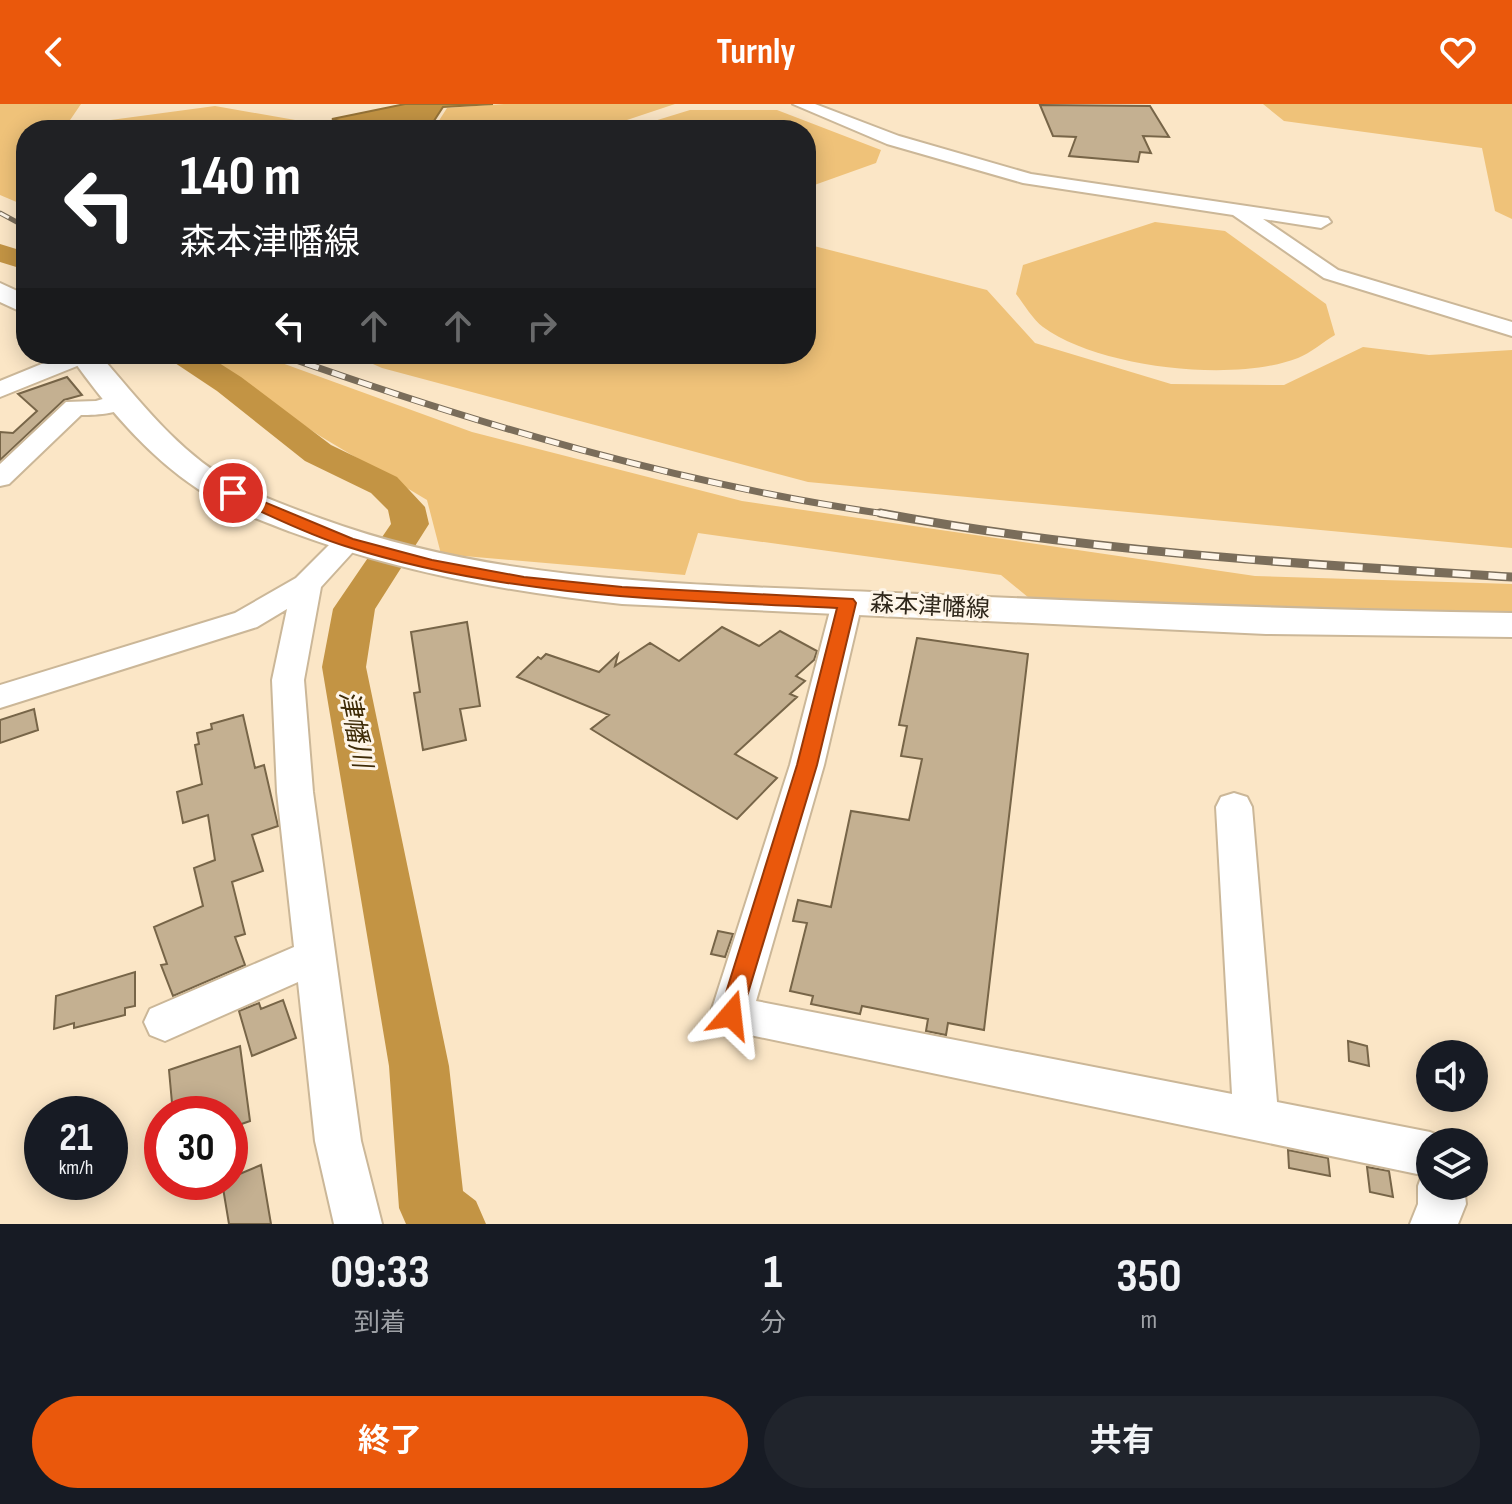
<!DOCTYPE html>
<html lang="ja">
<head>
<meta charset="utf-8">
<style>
	:root { --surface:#171b24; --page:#20242c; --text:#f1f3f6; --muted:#9ea1a6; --accent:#ea580c }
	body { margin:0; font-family:"Sofia Sans Condensed","Noto Sans JP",sans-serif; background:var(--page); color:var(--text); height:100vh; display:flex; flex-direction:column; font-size:30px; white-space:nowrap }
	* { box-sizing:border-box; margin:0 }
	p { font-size:26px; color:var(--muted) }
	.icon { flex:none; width:44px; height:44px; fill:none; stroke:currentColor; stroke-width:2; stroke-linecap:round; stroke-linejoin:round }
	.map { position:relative; height:1120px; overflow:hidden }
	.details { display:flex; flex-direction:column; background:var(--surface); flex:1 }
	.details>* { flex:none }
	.guide { position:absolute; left:16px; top:16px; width:800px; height:244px; border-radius:32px; box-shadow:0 4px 20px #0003; background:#202124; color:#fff; overflow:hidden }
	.tools { position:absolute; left:1416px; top:936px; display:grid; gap:16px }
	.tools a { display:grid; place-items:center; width:72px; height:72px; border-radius:50%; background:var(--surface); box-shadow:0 4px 20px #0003; font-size:40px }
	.speed { position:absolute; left:24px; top:992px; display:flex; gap:16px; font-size:40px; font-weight:700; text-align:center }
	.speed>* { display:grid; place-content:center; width:104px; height:104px; border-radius:50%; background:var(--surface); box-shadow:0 4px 20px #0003; line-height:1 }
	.speed small { font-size:20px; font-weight:400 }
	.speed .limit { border:12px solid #d22; background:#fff; color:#111 }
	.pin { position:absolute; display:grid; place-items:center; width:68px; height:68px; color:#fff; margin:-34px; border:4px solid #fff; border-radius:50%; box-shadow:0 2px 8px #0007 }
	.me { position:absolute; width:88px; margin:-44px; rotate:17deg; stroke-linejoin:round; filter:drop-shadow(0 0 6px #0008) }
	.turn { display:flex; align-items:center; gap:28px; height:168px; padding:0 32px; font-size:36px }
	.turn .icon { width:104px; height:104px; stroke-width:2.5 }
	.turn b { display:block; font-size:56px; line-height:68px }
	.lanes { display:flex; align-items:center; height:76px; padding:0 32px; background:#0003; justify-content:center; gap:40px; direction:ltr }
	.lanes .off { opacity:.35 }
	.eta { display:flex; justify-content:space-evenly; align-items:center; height:136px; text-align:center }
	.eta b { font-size:48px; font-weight:700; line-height:56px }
	.cta { display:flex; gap:16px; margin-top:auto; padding:16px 32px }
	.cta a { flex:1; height:92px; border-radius:48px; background:var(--accent); color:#fff; font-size:32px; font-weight:700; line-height:92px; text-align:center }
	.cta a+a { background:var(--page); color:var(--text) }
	header { display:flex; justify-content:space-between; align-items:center; height:104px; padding:0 32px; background:var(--accent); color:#fff; font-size:36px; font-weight:700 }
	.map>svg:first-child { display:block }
	.green { fill:#efc279 }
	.water { fill:#c39444; stroke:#967337; stroke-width:2 }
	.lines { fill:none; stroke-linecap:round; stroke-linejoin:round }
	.river { fill:#c39444; fill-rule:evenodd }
	.building { fill:#c4b091; stroke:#776548; stroke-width:2 }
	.minor-casing { stroke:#cbb798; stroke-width:4 }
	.major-casing { stroke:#cbb798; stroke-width:4 }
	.minor { fill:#fff; fill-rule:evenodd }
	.major { fill:#fff; fill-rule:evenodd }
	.rail-far2-casing { stroke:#7a6d5a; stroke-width:5 }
	.rail-far1-casing { stroke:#7a6d5a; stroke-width:7 }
	.rail-casing { stroke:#7a6d5a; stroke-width:9 }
	.rail-far2 { stroke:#fef5e8; stroke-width:3; stroke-dasharray:10; stroke-linecap:butt }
	.rail-far1 { stroke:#fef5e8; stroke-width:5; stroke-dasharray:14; stroke-linecap:butt }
	.rail { stroke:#fef5e8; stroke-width:6; stroke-dasharray:18; stroke-linecap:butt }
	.route { fill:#ea580c; stroke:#983908; stroke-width:2 }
	.labels { text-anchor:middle; stroke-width:6; stroke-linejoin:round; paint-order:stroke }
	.street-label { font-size:24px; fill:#2e261a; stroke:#fef5e8 }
	.water-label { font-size:26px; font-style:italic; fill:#3e2b07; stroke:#fef5e8 }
</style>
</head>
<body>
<header><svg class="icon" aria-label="back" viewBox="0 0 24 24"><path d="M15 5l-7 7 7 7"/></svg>Turnly<svg class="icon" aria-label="heart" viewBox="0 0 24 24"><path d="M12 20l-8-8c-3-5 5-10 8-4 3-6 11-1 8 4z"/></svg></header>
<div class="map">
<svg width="1512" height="1120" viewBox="0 0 1512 1120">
	<rect width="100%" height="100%" fill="#fbe6c6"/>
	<path class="green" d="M0,0H81L66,22L215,2L352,26H26V102L0,91Z
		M504,0H675L597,26H433L447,4Z
		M1263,0H1512V115L1495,107L1482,44L1284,17Z
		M690,6H777L881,46L876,59L806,84V26H625Z
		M1155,118L1225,127L1326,200L1335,231C1323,238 1311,249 1298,254C1234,279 1099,264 1043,223C1033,216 1024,200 1016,190L1023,161Z
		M806,140L987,186L1035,239L1171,280L1284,281L1363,243L1429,251L1512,246V444L808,378L382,264L350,250H806Z
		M197,250H257L472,328L742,397L1255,472L1512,480V510L1029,494L1001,471L698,429L685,471L441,450L427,396L320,332Z"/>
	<path class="water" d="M405,0H493L443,3L428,26H373L332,15Z"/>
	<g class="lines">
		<path class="river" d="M0,140L26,148V166L0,158Z
			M167,250H205L241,273L331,341L397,373L425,403L429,420L375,505L366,563L449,962L463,1087L476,1097L486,1120H406L399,1104L389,962L322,563L333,505L391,420L388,406L371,389L305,357L217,287L172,257Z"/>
	</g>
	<path class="building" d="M1040,1L1150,2L1169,33L1143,32L1151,49L1140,48L1138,58L1069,52L1076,33L1053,32Z
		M67,273L82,291L64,296L0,356V328L13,329L37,307L18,290Z
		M467,518L480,602L460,605L466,636L423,646L414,589L420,588L411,528Z
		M722,523L759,542L780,527L817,547L814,556L796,572L805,577L790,590L797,593L735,650L777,674L737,715L591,625L609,611L517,573L538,553L541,555L546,550L599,568L618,550L615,562L650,539L679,557Z
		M917,534L1028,550L984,926L948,919L946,931L926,927L928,915L862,902L860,910L811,900L813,892L790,887L807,819L793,817L798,796L831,803L851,707L909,716L922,655L901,652L907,622L899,621Z
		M34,605L38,626L0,639V616Z
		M243,611L255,664L264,661L278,722L252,731L263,767L232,778L245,830L235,833L245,861L173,892L161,861L167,860L154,823L203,802L194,764L215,756L208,711L183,719L177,688L202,680L195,641L199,640L197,629L212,625L211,620Z
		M718,827L733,830L725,853L711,850Z
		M135,868V902L125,904V911L74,924V919L54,925L56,892Z
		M283,896L296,934L252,952L239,907L259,899L261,905Z
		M1348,937L1367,942L1369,962L1349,957Z
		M240,942L250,1017L230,1024V1010H173L169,966Z
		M1288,1046L1328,1054L1330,1072L1289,1064Z
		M261,1061L271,1120H229L222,1078H230V1074Z
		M1367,1063L1389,1067L1393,1093L1370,1088Z"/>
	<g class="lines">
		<defs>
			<path id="minor" d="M793,0H815L899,32L1031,70L1328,114L1331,118L1321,124L1263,115L1338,166L1512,218V232L1324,174L1233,111L1023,79L887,40Z
				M66,250L96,251L92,256L0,293V277Z
				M123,289L132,291L135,296C124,310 98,311 81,311L9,380L0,382V360L66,298L96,297Z
				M348,429L358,432L362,438L321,483L304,576L313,688L361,1037L382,1120H334L315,1037L298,878L165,937L150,931L144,918L150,905L294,843L277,688L272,576L287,505L257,523L0,604V581L235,509L296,474L338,432Z
				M847,489L858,492L862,499L824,661L756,897L1232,990L1216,703L1221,693L1234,689L1247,693L1252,703L1277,998L1430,1028L1446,1034L1448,1038H1430V1082H1464L1466,1100L1458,1120H1410L1418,1100V1082L1422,1071L716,924L710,911L790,661L832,499L836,492Z"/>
			<path id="major" d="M0,179L26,191V210L0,198Z
				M69,250H99C139,296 178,348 232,378C261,393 292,404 322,415C505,482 702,480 895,489C1101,498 1306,506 1512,509V533L1266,530L622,500C509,488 398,468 291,428C260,416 226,404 198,385C148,352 103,299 69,250Z"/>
		</defs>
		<use href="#minor" class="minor-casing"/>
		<use href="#major" class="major-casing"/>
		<use href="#minor" class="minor"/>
		<use href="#major" class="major"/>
		<defs>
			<path id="rail-far2" d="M0,109L26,123"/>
			<path id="rail-far1" d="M279,250C479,321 682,381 892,411"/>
			<path id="rail" d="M880,409C1088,448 1301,460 1512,473"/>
		</defs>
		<use href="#rail-far2" class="rail-far2-casing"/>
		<use href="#rail-far1" class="rail-far1-casing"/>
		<use href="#rail" class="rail-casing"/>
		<use href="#rail-far2" class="rail-far2"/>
		<use href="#rail-far1" class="rail-far1"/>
		<use href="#rail" class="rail"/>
	</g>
	<path class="route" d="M233,385L353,435L432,456L524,473L622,483L853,495L856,499L817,661L739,919L731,922L722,919L719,911L797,661L837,504C671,496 505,493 345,442C305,430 266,409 228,393L225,389Z"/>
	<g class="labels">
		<g class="street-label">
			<text transform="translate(930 502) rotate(3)" y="8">森本津幡線</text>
		</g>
		<g class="water-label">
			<text transform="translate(356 625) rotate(79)" y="9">津幡川</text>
		</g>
	</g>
</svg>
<div class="tools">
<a><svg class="icon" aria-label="sound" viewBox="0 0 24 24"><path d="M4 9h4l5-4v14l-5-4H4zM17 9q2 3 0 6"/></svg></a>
<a><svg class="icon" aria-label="layers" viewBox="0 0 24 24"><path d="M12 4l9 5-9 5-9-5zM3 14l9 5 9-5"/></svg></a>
</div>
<div class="speed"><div>21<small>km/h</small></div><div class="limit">30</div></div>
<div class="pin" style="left:233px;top:389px;background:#d93025"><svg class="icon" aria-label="arrive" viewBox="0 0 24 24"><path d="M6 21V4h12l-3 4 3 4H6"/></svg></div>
<svg class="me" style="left:731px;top:911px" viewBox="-20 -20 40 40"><path d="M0-17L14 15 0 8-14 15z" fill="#ea580c" stroke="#fff" stroke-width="4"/></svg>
<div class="guide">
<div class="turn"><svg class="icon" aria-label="left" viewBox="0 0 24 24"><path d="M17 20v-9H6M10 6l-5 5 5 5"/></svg><div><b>140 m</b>森本津幡線</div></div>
<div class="lanes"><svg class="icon" aria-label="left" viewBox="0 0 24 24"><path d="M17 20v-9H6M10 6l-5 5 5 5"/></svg><svg class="icon off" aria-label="ahead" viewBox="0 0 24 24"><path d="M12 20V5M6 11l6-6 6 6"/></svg><svg class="icon off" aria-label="ahead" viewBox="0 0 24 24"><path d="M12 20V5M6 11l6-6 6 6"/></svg><svg class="icon off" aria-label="right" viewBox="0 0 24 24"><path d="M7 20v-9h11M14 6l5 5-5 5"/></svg></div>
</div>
</div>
<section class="details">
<div class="eta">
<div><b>09:33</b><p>到着</p></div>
<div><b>1</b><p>分</p></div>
<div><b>350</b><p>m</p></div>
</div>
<div class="cta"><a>終了</a><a>共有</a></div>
</section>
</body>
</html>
